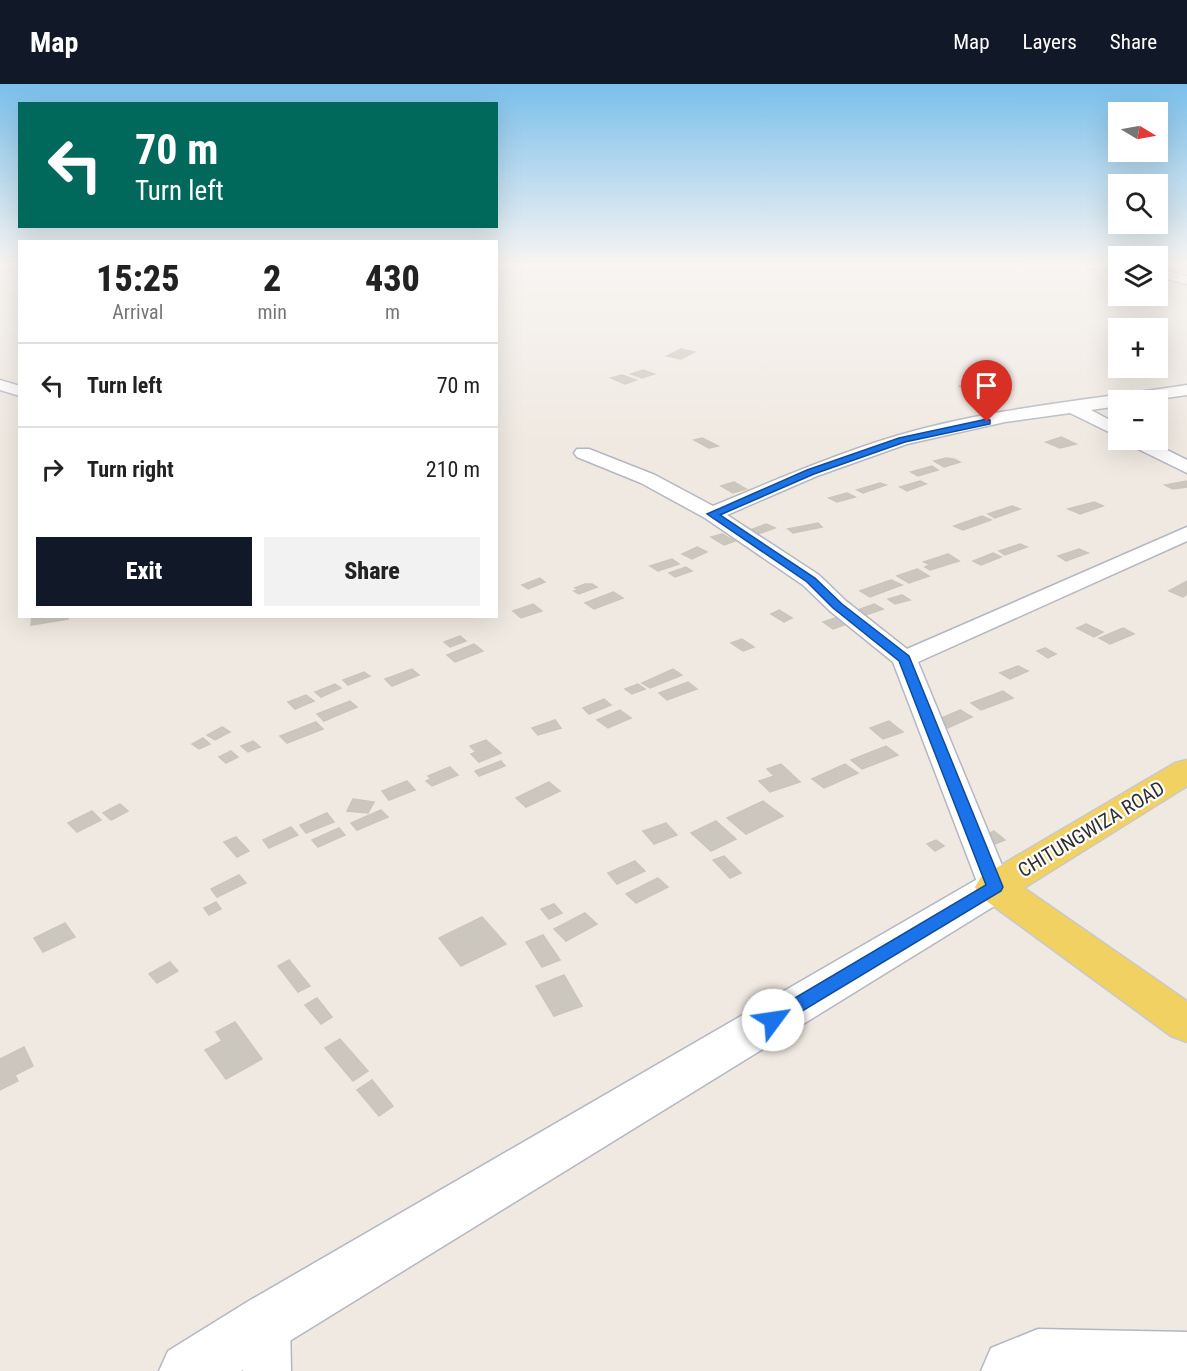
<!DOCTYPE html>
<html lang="en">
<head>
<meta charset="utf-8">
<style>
	:root { --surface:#fff; --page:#f2f2f2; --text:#222; --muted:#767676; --line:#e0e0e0; --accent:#111827 }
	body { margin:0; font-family:"Roboto Condensed",sans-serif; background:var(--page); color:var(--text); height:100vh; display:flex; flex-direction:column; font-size:22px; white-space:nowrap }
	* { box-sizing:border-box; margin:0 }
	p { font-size:20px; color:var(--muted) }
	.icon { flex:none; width:33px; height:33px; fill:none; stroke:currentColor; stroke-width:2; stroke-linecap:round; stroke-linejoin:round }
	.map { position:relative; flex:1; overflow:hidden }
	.side { position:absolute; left:18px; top:156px; width:480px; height:378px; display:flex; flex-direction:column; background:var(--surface); border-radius:0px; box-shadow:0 6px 24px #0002 }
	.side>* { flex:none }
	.top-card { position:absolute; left:18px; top:18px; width:480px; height:126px; border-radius:0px; box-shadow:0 6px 24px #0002; background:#00695c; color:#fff; overflow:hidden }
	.needle { width:39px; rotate:100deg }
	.fabs { position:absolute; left:1108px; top:18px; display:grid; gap:12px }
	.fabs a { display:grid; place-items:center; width:60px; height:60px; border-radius:0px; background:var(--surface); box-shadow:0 6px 24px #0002; font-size:30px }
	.pin { position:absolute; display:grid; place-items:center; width:51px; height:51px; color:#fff; margin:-62px -26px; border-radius:50% 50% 50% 0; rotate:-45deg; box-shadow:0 0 6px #0007 }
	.pin .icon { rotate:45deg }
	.me { position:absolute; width:66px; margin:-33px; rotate:59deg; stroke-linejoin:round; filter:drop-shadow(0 0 4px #0008) }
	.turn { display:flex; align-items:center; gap:21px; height:126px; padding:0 18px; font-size:27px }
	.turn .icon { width:78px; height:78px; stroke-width:2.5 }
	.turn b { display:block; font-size:42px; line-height:51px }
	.eta { display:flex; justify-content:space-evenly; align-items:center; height:102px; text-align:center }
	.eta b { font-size:36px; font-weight:800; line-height:42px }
	.action { display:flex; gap:12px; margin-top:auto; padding:12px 18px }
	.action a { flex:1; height:69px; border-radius:0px; background:var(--accent); color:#fff; font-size:24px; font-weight:800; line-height:69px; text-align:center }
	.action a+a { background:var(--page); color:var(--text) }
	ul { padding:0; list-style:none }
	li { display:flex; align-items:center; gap:18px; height:84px; padding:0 18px; border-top:2px solid var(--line) }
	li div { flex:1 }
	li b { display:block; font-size:22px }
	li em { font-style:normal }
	header { display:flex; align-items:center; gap:36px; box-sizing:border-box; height:84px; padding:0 30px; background:var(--accent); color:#fff }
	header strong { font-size:28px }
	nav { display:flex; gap:33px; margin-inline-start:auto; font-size:21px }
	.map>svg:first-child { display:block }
	.building { fill:#cbc7bf; stroke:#cbc5ba; stroke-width:1.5 }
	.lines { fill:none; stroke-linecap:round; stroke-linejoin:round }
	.minor-casing { stroke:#b4b7c1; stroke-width:3 }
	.secondary-casing { stroke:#b4b7c1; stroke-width:3 }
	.primary-casing { stroke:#c9c9c9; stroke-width:3 }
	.minor { fill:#fff; fill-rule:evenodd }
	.secondary { fill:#fff; fill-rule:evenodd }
	.primary { fill:#f2d163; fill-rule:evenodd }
	.route { fill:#1a73e8; stroke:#114b97; stroke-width:1.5 }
	.labels { text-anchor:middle; stroke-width:4.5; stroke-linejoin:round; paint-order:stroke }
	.street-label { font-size:20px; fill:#2e2e2e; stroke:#fff }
</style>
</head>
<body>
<header>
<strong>Map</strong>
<nav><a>Map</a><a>Layers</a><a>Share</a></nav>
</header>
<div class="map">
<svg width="1187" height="1287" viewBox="0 0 1187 1287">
	<rect width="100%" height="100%" fill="#efe9e1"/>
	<path class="building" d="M681,265L694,268L681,275L667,272Z
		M643,286L654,290L642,294L631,290Z
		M622,291L636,296L625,300L611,294Z
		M974,299L989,304L982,306L976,303L964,305L959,302Z
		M1061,353L1076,360L1060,364L1046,358Z
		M702,354L718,362L709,364L694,356Z
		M946,374L954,375L960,378L944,383L934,377Z
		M932,382L938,386L918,392L911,388Z
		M920,397L926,400L907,407L900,403Z
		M1187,397V403L1173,405L1165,401Z
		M734,398L746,405L733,409L721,402Z
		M880,399L886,401L863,409L857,406Z
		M847,409L855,413L837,418L829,414Z
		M1094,418L1103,422L1080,430L1068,425Z
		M1012,422L1020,425L995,434L988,430Z
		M982,432L991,436L963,446L954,442Z
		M818,439L822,443L793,449L788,445Z
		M766,440L775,444L758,450L750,446Z
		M722,450L735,457L724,461L711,453Z
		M1020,460L1027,463L1005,471L999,467Z
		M697,463L707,468L692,475L682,470Z
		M1079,465L1088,469L1066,477L1058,472Z
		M993,469L1001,473L981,481L973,477Z
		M948,470L959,477L930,486L925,483L930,481L924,478Z
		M672,475L679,480L658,487L650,482Z
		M686,483L692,487L675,493L669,489Z
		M917,485L929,492L909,499L897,492Z
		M540,494L545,498L528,505L522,501Z
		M891,496L902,501L870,513L860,507Z
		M1187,497V510L1183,513L1169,507Z
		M585,500H592L597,503L579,510L574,507L578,506L575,504Z
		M613,508L623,514L594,525L585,519Z
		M902,511L910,516L895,520L888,515Z
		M533,520L542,527L521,534L513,527Z
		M874,520L883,525L866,531L858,526Z
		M779,526L792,534L784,538L771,530Z
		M32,532H68V535L31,541Z
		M838,533L847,540L833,545L823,538Z
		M1086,540L1103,548L1094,553L1077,544Z
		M1123,544L1134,550L1110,560L1099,554Z
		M460,552L466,557L450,563L444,558Z
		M742,555L754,563L743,567L731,559Z
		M474,560L483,567L455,578L447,571Z
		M1045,564L1056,570L1048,574L1037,567Z
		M1018,582L1028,587L1010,595L1000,589Z
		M412,585L419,591L392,602L385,595Z
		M673,585L682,591L650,604L642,599Z
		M364,588L370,592L348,601L343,596Z
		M688,598L697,605L667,616L659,609Z
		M335,600L341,604L321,613L315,608Z
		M638,600L645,605L632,610L625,605Z
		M1003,607L1013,614L981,626L971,619Z
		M306,611L314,617L295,625L288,618Z
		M604,615L611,621L589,630L583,624Z
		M350,617L357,623L324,637L317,630Z
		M620,626L631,634L608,644L597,636Z
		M960,626L972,633L948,644L937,636Z
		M555,636L561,644L538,651L532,644Z
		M889,637L903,648L883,655L870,644Z
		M316,638L323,645L287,659L280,652Z
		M222,643L230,648L215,656L207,651Z
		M203,654L210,660L199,665L192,660Z
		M486,656L501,669L479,678L471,670L476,668L470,662Z
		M253,657L260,663L248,668L241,662Z
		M886,662L898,671L862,685L851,676Z
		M231,667L238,673L226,679L219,673Z
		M501,677L505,682L479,692L475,687Z
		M781,680L800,698L770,708L759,697L774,692L767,685Z
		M845,680L858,689L824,704L812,695Z
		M450,683L458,691L432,702L426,697L431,695L428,692Z
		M407,697L415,706L389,716L382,707Z
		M549,698L560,707L526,723L516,714Z
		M353,715L374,718L368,729L347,727Z
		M763,717L783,732L746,750L727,734Z
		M120,720L128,727L111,736L103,729Z
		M381,726L388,733L357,746L351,739Z
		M92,727L101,736L77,748L68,739Z
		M327,729L334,738L306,749L300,741Z
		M716,737L736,755L711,767L691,749Z
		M666,739L677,751L654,760L643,747Z
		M291,743L298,751L269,764L263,756Z
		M339,744L345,751L318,763L312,756Z
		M994,747L1005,756L995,760L984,752Z
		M236,753L249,767L237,773L224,758Z
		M936,756L944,762L935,767L927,760Z
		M724,772L741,789L730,794L713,776Z
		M635,777L645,787L617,800L608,789Z
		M239,791L246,799L217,813L211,805Z
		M658,794L668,803L636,819L626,810Z
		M216,818L221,825L209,831L204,824Z
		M554,820L562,829L549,835L541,825Z
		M585,829L597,840L566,857L554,845Z
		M482,833L506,860L461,882L439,854Z
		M65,839L75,853L43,868L34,854Z
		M543,851L560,876L542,883L526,858Z
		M289,876L310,902L298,908L278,882Z
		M170,878L178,887L157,899L149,890Z
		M564,891L582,922L554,932L536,902Z
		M317,914L332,933L321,940L305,921Z
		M235,938L262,975L226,995L205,966L222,957L216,948Z
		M340,955L368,987L353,997L325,964Z
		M24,963L33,982L15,991L18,997L0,1006V975Z
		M372,996L393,1022L379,1032L357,1006Z"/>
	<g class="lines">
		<defs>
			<path id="minor" d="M1084,180H1119V187L1090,184Z
				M1158,185L1187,192V200L1158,193Z
				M0,296L20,302V312L0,306Z
				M1187,301V311L1151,316H1119V322L1091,326L1119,341V353L1070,329L1005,338L907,360L817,392L727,431L819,491L846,517L907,565L1187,443V457L918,578L1011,803L1006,811L995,814L984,811L979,803L893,578L830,527L803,501L705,434L641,399L577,373L574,369L577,365H589L655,391L713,422C773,397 833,371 896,352C990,324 1090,316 1187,301Z
				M1125,356H1147L1187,376V389L1128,360Z
				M267,1215L283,1222L290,1238L291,1287H243L244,1238L251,1222Z
				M1038,1245L1187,1248V1287H981L991,1264Z"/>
			<path id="secondary" d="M995,789L1009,793L1015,803L1009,813L241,1287H159L168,1267L247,1218L981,793Z"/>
			<path id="primary" d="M1187,676V702L1024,804L1187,917V958L1171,952L981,813L975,803L981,793L1175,679Z"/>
		</defs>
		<use href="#minor" class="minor-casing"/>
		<use href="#secondary" class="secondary-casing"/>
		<use href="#primary" class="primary-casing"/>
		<use href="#minor" class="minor"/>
		<use href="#secondary" class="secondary"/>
		<use href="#primary" class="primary"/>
	</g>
	<linearGradient id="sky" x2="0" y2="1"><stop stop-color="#7abfeb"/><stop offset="0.5" stop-color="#f8f5f2"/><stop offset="1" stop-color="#f8f5f2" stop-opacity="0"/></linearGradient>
	<rect width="1187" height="360" fill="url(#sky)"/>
	<path class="route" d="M987,335L990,336V340L905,358L814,390L720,431L815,494L842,520L909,572L1003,803L1001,807L779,941L773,943L766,941L763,936L766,931L986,801L899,577L833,524L807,498L707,430L807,386L899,354Z"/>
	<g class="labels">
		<g class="street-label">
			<text transform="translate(1091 745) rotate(-31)" y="7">CHITUNGWIZA ROAD</text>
		</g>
	</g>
</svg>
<div class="fabs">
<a><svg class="needle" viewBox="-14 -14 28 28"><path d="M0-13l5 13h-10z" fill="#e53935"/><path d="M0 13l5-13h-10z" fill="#767676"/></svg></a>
<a><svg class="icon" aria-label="search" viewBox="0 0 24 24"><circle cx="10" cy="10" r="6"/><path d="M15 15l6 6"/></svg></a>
<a><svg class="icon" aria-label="layers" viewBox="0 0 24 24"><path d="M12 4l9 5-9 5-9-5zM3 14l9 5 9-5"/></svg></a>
<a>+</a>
<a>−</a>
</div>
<div class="pin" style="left:987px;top:338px;background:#d93025"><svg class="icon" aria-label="arrive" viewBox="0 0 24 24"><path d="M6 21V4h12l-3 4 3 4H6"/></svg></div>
<svg class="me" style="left:773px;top:936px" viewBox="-20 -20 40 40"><circle r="19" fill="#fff"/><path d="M0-13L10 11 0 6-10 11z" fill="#1a73e8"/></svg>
<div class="top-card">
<div class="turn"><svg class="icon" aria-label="left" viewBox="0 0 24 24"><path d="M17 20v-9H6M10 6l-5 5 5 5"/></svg><div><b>70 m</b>Turn left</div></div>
</div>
<section class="side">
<div class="eta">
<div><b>15:25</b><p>Arrival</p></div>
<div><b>2</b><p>min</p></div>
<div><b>430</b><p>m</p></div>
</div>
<ul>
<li><svg class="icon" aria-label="left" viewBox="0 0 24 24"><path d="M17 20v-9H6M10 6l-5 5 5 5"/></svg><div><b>Turn left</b></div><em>70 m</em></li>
<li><svg class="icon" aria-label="right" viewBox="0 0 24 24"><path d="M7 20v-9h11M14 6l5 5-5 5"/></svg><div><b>Turn right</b></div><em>210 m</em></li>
</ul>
<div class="action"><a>Exit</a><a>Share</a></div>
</section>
</div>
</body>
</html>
